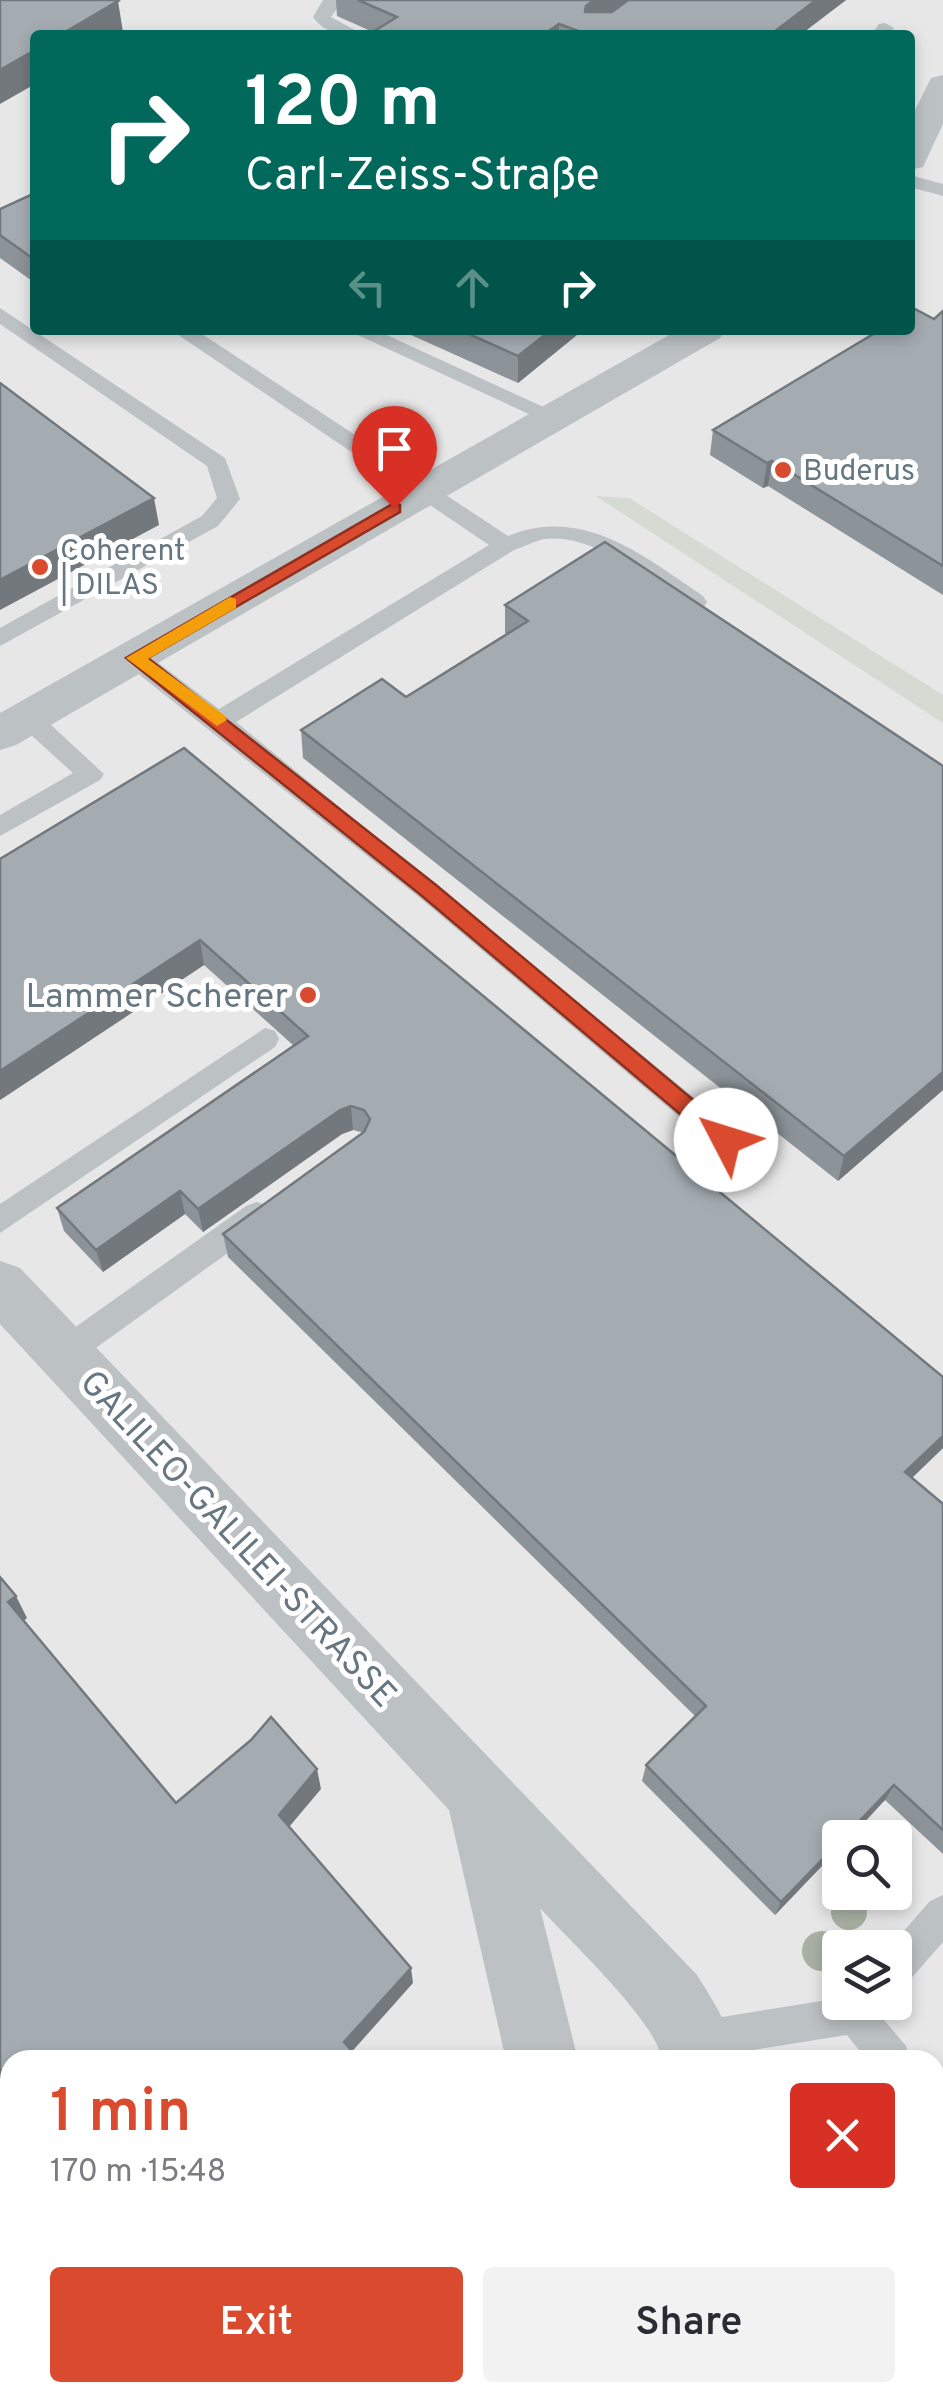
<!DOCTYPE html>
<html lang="en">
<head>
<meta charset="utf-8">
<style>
	:root { --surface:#fff; --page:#f2f2f3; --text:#2b2b33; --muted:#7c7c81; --accent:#da4a2e }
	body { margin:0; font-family:Overpass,sans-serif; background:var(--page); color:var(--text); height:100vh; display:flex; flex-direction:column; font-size:38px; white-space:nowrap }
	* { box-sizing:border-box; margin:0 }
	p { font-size:32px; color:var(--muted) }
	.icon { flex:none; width:55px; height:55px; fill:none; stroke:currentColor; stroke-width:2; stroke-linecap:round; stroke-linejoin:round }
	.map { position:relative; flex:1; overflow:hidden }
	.side { position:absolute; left:0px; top:2050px; width:945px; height:352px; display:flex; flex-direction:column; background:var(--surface); border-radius:30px 30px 0 0; box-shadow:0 5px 15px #0003 }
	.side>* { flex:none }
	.banner { position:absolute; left:30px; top:30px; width:885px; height:305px; border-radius:10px; box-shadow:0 5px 15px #0003; background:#00695c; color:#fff; overflow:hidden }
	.fabs { position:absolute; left:822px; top:1820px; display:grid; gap:20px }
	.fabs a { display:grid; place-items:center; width:90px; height:90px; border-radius:10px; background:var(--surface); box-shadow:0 5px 15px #0003; font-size:50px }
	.pin { position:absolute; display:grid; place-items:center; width:85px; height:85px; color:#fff; margin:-102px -42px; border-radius:50% 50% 50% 0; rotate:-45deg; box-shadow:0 0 10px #0007 }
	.pin .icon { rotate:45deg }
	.me { position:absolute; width:110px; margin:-55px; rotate:310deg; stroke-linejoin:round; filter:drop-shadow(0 0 8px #0008) }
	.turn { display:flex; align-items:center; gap:35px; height:210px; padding:0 50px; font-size:45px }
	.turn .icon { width:130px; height:130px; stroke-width:2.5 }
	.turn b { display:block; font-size:70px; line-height:85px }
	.lanes { display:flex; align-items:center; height:95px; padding:0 50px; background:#0003; justify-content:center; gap:50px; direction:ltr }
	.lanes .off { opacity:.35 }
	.round { display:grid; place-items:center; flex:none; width:105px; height:105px; border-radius:10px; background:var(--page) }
	.overview { display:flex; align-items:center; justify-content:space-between; height:170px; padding:0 50px }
	h1 { font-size:60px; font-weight:600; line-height:75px; color:var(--accent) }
	.cta { display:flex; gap:20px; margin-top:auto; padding:20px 50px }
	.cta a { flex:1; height:115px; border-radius:10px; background:var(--accent); color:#fff; font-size:40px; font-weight:600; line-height:115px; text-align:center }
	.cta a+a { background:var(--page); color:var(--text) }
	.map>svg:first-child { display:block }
	.built { fill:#e6e7e6; fill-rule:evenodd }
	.green { fill:#d5dad2 }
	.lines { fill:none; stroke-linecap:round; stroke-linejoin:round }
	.service { fill:#bcc1c4; fill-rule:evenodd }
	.minor { fill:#bcc1c4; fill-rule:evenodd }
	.tree { fill:#a9b1a4 }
	.wall { fill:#8d9499 }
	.shaded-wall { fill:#73787d }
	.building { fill:#a4acb2; stroke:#73787d; stroke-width:2.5 }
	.route { fill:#da4a2e; stroke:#8e301e; stroke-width:2.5 }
	.slow { fill:#f59e0b }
	.poi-dot { fill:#da4a2e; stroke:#fff; stroke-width:4 }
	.labels { text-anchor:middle; stroke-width:10; stroke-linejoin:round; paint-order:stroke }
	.far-poi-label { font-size:30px; fill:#667782; stroke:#fff; text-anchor:start }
	.poi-label { font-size:35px; fill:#667782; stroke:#fff; text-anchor:end }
	.street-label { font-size:35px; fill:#667782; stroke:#fff }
</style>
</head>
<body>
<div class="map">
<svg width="943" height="2401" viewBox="0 0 943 2401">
	<rect width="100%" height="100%" fill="#f6f5f2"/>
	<path class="built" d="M0,0H943V2401H0ZM35,35H910V330H35ZM840,1838H895V1892H840ZM840,1948H895V2002H840ZM10,2060H935V2392H10Z"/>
	<path class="green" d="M596,496L629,498L943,695V723Z"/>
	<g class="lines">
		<path class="service" d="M323,0H343L331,17L364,35C343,35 326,35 313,17Z
			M885,23L894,28L889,35H871L879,24Z
			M910,175L943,184V196L910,187Z
			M0,308L225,458L240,499L218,526L0,646V628L202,516L217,498L207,466L0,324Z
			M171,330H196L508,536C583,505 644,556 703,596L707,602L703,608H687C647,580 597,533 544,539C534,541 524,547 514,550L236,722L736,1132L741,1140L736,1148L726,1152L716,1148L420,898L126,664L123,658L126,652H144L219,709L489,545Z
			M347,330H376L565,417L562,422H546Z
			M28,709L37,712L104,774L100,780L0,836V815L73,773L19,724L15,718Z
			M265,1028L275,1031L279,1039L275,1047L0,1233V1204Z
			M257,1202L268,1206L272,1215L268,1224L75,1363L64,1367L53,1363L48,1353L53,1343L246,1206Z
			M943,1895V1942L908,1982L895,1988V1948H889L930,1901Z
			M840,1998V2002H869L906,2046L911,2060H867L847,2035L697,2059L683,2054L678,2040L683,2026L697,2021Z
			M935,2083L943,2087V2127L935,2123Z
			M935,2221L943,2224V2266L935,2263Z
			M935,2357L943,2360V2401H927L920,2392H935Z
			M636,2392H682L678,2401H633Z"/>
		<path class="minor" d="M943,75V124L923,167L910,170V120L931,78Z
			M678,330H725L720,338L16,745L0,750V713Z
			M0,1261L20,1268L697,1975C714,2003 732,2027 733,2060H661C662,2027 566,1937 540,1908L578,2060H506L449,1810L0,1324Z"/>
	</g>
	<g class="tree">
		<circle cx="849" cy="1912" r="18"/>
		<circle cx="822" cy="1951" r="20"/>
	</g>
	<path class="wall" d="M336,0H846L800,35H368L373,32L337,16Z
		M35,193V283L0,258V209Z
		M943,311V595L768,486L763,488L710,455L713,430L934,319Z
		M400,330H583L518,383Z
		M505,605L943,766V1090L838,1181L303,758L301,730L406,697L507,634L505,633Z
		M184,748L943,1377V1448L912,1478L943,1504V1854L885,1800L840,1838V1847L775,1915L642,1781L646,1765L695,1716L228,1257L223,1234L364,1133L353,1130L342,1134L203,1232L185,1214L103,1272L64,1231L57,1208L294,1046L204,965L0,1100Z"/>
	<path class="shaded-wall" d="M594,0H628L585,32L584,35L586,6Z
		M816,0H846L800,35H770Z
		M118,1L123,32L118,35H60Z
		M559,24V35H543Z
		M35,50V84L0,104V70Z
		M551,330H583L518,383V356Z
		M772,461L768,486L763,488L767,463Z
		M154,498L159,525L0,610V580Z
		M200,940L204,965L0,1100V1071Z
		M943,1072V1090L838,1181L844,1156Z
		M351,1106L353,1130L342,1134L203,1232L198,1209L340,1110Z
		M180,1191L185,1214L103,1272L96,1250Z
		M943,1436V1448L897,1492L905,1472Z
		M16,1596L27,1618L19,1625L8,1602Z
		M317,1769L321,1789L284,1833L279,1815Z
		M894,1785L885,1800L850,1838H843Z
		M840,1841V1847L775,1915L781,1902Z
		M411,1968L413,1983L348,2056L344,2042Z
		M0,2069L10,2078V2084L0,2093Z"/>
	<path class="building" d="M0,0H115L118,1L60,35H35V50L0,70Z
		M358,0H594L586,6L585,12H612L628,0H816L770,35H589L559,24L543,35H368L397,17Z
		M35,193V260L0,235V209Z
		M915,309L934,319L943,311V566L772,461L767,463L713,430L880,330H910V312Z
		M460,330H551L518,356Z
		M0,383L154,498L0,580Z
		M605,542L943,766V1072L844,1156L301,730L382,679L406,697L528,621L505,605Z
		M184,748L943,1377V1436L905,1472L943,1504V1830L894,1785L843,1838H840V1841L781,1902L646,1765L706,1706L223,1234L364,1132L370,1119L364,1110L351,1106L340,1110L198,1209L180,1191L96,1250L57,1208L308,1036L200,940L0,1071V859Z
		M0,1577L16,1596L8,1602L176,1803L251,1740L271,1717L317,1769L279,1815L411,1968L344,2042L360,2060H10V2082L0,2069Z
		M237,2392H488L481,2401H244Z"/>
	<path class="route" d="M394,503L400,505V512L148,658L436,885L734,1134L737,1140L734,1146H718L422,896L126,658Z"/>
	<path class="slow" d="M230,597L236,599V608L148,659L224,715L227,720L217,726L126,658Z"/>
	<g class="poi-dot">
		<circle cx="783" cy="470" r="10"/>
		<circle cx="40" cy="567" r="10"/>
		<circle cx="308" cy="995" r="10"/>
	</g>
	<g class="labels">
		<g class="far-poi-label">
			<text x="803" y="480">Buderus</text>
			<text x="60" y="560">Coherent<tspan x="60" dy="34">| DILAS</tspan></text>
		</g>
		<g class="poi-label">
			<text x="288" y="1007">Lammer Scherer</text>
		</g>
		<g class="street-label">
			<text transform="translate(239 1538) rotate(47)" y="12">GALILEO-GALILEI-STRASSE</text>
		</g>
	</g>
</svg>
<div class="fabs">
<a><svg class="icon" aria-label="search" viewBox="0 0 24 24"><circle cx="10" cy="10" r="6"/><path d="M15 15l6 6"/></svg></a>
<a><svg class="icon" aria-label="layers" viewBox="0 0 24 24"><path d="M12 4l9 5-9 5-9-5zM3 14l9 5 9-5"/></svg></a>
</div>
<div class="pin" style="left:394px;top:508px;background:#d93025"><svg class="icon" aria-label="arrive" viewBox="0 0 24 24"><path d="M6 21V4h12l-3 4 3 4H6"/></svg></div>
<svg class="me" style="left:726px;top:1140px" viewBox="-20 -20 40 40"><circle r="19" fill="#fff"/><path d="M0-13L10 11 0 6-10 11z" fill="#da4a2e"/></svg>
<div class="banner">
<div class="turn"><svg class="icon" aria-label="right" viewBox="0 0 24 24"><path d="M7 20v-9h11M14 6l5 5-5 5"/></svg><div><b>120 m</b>Carl-Zeiss-Straße</div></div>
<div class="lanes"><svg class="icon off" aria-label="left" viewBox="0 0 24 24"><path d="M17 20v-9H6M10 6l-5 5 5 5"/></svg><svg class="icon off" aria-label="ahead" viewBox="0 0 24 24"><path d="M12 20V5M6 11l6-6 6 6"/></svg><svg class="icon" aria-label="right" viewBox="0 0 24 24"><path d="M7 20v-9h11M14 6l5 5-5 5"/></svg></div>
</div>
<section class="side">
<div class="overview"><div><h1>1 min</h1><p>170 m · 15:48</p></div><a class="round" style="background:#d93025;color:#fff"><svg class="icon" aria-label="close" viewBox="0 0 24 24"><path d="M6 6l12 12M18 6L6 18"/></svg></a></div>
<div class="cta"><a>Exit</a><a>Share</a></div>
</section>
</div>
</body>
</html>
